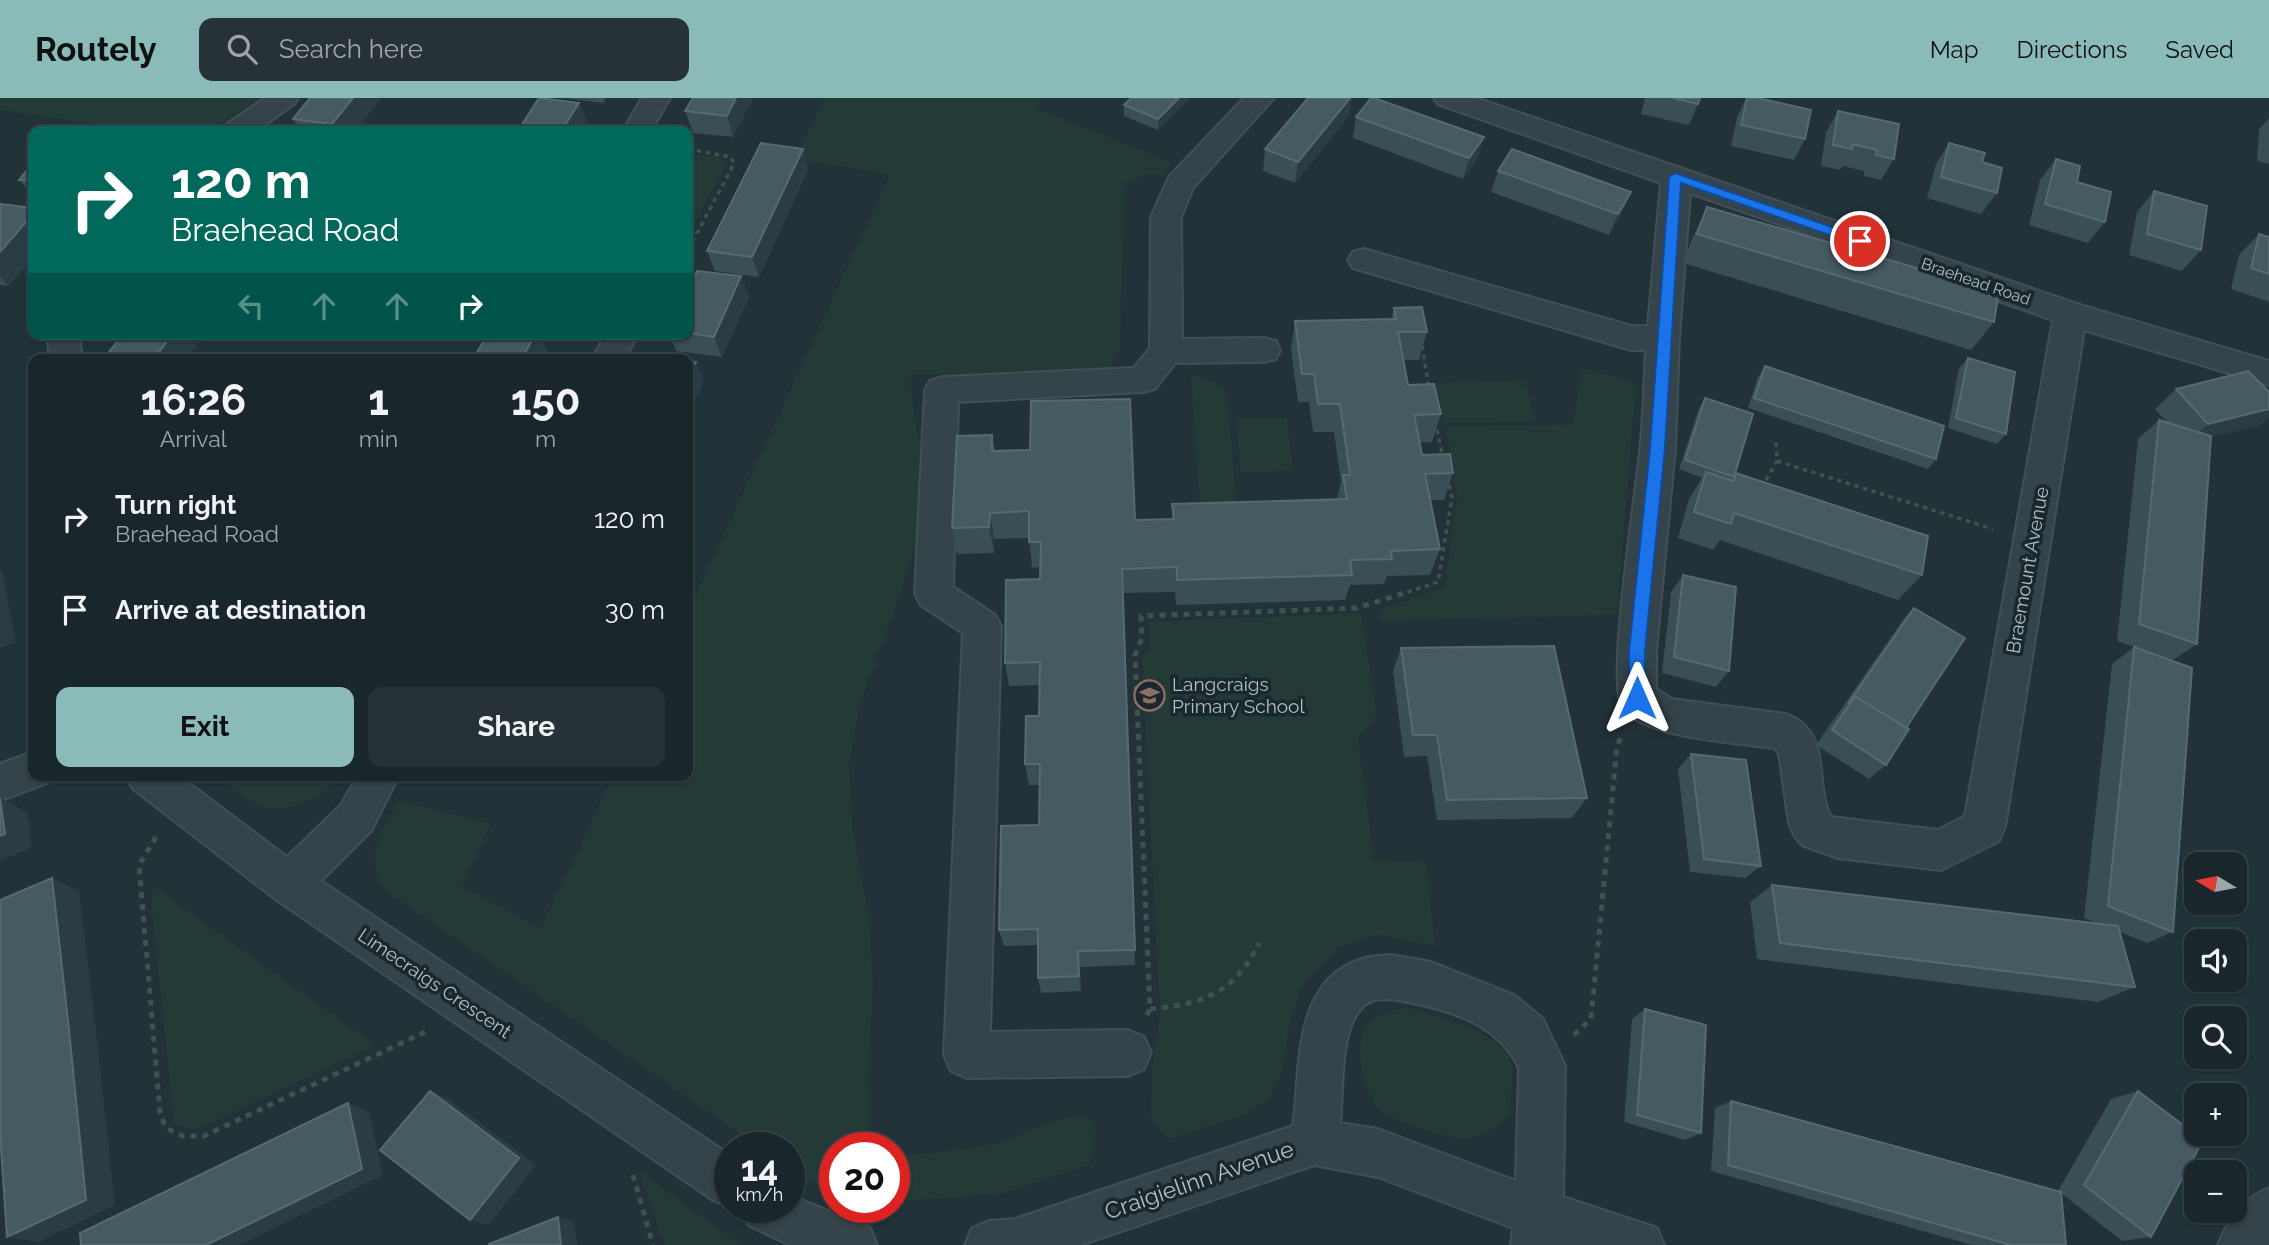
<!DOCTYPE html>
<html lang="en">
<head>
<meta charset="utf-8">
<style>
	:root { --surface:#19262b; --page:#263237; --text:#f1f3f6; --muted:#9fa5a9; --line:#374347; --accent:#8bbbb9 }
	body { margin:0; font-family:Raleway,sans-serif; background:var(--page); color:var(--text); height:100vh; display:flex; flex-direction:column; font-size:26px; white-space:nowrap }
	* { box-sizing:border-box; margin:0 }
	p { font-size:23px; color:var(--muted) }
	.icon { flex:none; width:38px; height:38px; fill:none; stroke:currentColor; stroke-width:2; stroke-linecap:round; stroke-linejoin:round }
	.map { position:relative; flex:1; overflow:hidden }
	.details { position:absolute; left:28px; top:256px; width:665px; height:427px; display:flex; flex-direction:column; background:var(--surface); border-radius:14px; box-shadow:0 2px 5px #0004,0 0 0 2px var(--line) }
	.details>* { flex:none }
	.top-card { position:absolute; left:28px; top:28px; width:665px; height:214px; border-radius:14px; box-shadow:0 2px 5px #0004,0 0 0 2px var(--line); background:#00695c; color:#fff; overflow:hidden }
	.needle { width:46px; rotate:280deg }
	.buttons { position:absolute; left:2184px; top:754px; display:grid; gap:14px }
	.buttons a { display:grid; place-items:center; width:63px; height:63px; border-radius:14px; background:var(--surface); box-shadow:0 2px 5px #0004,0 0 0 2px var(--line); font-size:35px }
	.speed { position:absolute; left:714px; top:1034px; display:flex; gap:14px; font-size:35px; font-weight:700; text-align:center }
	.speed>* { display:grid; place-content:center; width:91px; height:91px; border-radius:50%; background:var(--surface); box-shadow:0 2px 5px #0004,0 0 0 2px var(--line); line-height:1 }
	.speed small { font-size:18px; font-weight:400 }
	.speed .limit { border:10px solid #d22; background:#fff; color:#111 }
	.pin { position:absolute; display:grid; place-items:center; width:60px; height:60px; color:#fff; margin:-30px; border:4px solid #fff; border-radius:50%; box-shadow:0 2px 7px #0007 }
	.me { position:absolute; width:77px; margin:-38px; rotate:0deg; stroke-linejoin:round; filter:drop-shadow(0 0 5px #0008) }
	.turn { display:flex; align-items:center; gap:24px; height:147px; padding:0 28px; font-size:32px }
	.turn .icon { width:91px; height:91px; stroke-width:2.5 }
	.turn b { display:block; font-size:49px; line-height:60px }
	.lanes { display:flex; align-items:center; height:66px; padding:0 28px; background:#0003; justify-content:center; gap:35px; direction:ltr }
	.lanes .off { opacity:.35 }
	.eta { display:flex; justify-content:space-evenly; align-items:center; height:119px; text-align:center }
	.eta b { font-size:42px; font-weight:700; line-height:49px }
	.button { display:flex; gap:14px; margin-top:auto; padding:14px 28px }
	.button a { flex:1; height:80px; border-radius:14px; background:var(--accent); color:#111; font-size:28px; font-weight:700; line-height:80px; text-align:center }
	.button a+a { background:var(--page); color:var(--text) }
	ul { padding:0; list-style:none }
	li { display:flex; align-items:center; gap:21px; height:91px; padding:0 28px }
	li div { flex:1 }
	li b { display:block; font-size:26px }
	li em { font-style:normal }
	header { display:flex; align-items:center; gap:42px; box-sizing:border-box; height:98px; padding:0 35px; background:var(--accent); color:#111 }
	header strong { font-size:33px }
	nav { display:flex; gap:38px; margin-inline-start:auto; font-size:24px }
	.search { width:490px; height:63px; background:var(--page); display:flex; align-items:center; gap:18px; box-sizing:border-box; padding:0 24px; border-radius:14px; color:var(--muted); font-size:26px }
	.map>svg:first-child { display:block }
	.green { fill:#233a36 }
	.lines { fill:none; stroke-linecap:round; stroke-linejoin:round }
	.minor-casing { stroke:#414f56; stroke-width:4 }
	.path-far1 { stroke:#3c534e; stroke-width:3.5; stroke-dasharray:4.5 4.5; stroke-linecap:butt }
	.path { stroke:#3c534e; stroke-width:5; stroke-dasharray:6 6; stroke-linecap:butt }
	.minor { fill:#35434a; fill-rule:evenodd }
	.wall { fill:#394e55 }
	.shaded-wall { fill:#2a3d45 }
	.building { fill:#465a62; stroke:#566a71; stroke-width:2 }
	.route { fill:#1a73e8; stroke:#114b97; stroke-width:2 }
	.labels { text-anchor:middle; stroke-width:7; stroke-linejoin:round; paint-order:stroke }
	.far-street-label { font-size:16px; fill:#b0bfc6; stroke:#1a282e }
	.street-label { font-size:19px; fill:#b0bfc6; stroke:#1a282e }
	.poi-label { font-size:19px; fill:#b0bfc6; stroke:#1a282e; text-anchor:start }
	.near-street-label { font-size:23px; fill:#b0bfc6; stroke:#1a282e }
</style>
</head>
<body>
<header>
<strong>Routely</strong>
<div class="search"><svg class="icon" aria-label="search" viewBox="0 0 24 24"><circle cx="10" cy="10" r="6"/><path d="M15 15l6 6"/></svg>Search here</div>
<nav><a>Map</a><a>Directions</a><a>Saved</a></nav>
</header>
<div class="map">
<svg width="2269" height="1147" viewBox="0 0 2269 1147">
	<rect width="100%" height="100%" fill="#213239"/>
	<path class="green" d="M0,0H261L210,33H144L0,12Z
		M825,0H1041L1034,10L1171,64L1163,77H1145L1126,85L1124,95L1120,250L1109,271L911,277V296L923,367L924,408L915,451L860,608L849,664L852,726L869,821L873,886L868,981L870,1050H835V1094L811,1084L789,1069V1050H761L386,793C362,757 381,736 399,703L491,726L462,788L541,831L613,677H688V514L890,76L794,61Z
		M688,55L720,59L726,67L688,138Z
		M1582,270L1636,285L1617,517L1381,523L1379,512L1445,489L1457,399L1446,329L1573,326Z
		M1198,276L1227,293L1237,412L1200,411L1191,279Z
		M1525,282L1536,323L1443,325L1435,285Z
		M1287,320L1293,373L1241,375L1236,321Z
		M1361,515L1377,617L1358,641L1374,762L1426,764L1435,848L1379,837L1339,848L1307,880L1291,918L1282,974L1269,1001L1243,1017L1168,1041L1151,1022L1152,971L1160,917L1142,561L1150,543L1149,524Z
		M214,677H343C326,696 292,716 265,709C251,706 226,685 214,677Z
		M153,788L375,947L203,1029L192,1031L174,1025L151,802Z
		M1407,909C1433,918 1487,931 1504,951C1513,961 1513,973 1512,985C1511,993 1512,1005 1509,1012C1502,1029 1480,1041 1462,1041C1449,1040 1391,1022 1382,1014C1363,998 1351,945 1368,925C1378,915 1394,912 1407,909Z
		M1078,1018L1092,1022L1096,1037L1089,1067L1005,1095L921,1102H894V1058C931,1055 971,1053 1007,1042C1031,1034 1052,1020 1078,1018Z
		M639,1073L741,1147H665Z"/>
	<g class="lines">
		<defs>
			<path id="minor" d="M265,0H298L294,6L256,33H223L227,26Z
				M642,0H670L651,33H623Z
				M1244,0H1274L1193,90L1181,119L1182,241L1264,240L1276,243L1280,252L1276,261L1264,264L1175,265L1155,291L1143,294L958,304L953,489L995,517L1001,528L990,934L1128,932L1144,939L1151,955L1144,971L1128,978L967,980L951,973L944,957L963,535L921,507L915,496L925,292L930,283L942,279L1134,270L1150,250L1151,119L1169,79Z
				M1434,0H1476L2080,207L2269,263V287L2084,232L2005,729L1999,743L1941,772L1838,760L1802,747L1795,739L1789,725L1779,656L1775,650C1738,645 1645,640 1623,611C1605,588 1637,392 1640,353C1644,319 1644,285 1646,252H1631L1353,170L1348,162L1353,154L1364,151L1631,228H1648L1661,85L1438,6ZM1690,95L2053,222L1965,718L1938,732L1831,719C1813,685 1834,634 1786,616L1672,601L1656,591V553L1675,350L1679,240Z
				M47,236H79L82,261H50Z
				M606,236H638L625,261H592Z
				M33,654V677H51L47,685L0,703V666Z
				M126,677H178L287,759L341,707L358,677H399L371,733L321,783L730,1057V1109L713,1102L274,800L132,690Z
				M1391,857L1431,864L1514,897L1543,921L1565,968L1563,1099L1657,1130L1664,1147H1511L1513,1130L1378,1079L1314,1067L1081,1147H965L972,1130L989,1123L1015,1121L1293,1028C1301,971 1292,885 1359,862C1369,858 1381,858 1391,857ZM1391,901C1439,909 1497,922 1519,970L1516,1083L1378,1031L1340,1025C1344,994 1337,914 1374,902C1379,901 1386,901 1391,901Z
				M2269,1090V1147H2218C2228,1122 2244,1100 2269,1090Z
				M789,1097L870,1130L877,1147H790L748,1127L741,1110H789Z"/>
		</defs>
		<use href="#minor" class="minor-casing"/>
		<path class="path-far1" d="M688,51L731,59L734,66L688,152
			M563,236L578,239
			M1422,248L1429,291
			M1435,323L1443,359
			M1777,363L1993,431
			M1766,382L1777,363L1776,343
			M1399,497L1438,484L1452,399L1448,382"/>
		<path class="path" d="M156,739L139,767L160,1015L166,1030L183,1038H204L425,934
			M1150,911C1203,906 1235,895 1259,845
			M1147,917L1150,911L1135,557L1142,540L1141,518L1357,510L1404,495
			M1574,937L1591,921L1617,648L1621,639
			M633,1077L653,1147"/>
		<use href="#minor" class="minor"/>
	</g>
	<path class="wall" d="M381,0L356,33H301L293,21Z
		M564,0H606L603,5Z
		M693,0H753L733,39L693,35L685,13Z
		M1131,0H1190L1158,32L1124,18V7Z
		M1308,0H1352L1349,18L1295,85L1263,73L1265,51Z
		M1645,0H1700L1698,6L1689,27L1641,16Z
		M1746,0H1758L1805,41L1794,62L1731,48L1737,19Z
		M1838,13L1894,61L1881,82L1864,78V73L1843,68L1840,72L1821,68L1826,34Z
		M1356,19L1478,60L1463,81L1353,40Z
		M2269,20V66L2257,63L2259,31Z
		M1949,45L1982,64L1997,95L1981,116L1927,100L1936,66Z
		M803,51L808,72L759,179L715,173L707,153Z
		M2056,61L2077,84L2105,124L2088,145L2029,127L2040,82Z
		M33,65V97L19,82Z
		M1498,73L1622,115L1609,137L1491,94Z
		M2154,93L2201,152L2182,173L2129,157L2137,114Z
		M0,106L9,188L0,187Z
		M1707,109L1994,224L1971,252L1683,165L1693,139Z
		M2259,136L2269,139V204L2231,191L2239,157Z
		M741,178L749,199L722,259L676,253L669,236H688V192Z
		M1394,210L1427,234L1419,262H1404L1408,287L1441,316L1432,344H1419L1422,357L1453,375L1444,402H1430L1440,451L1430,477L1387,478L1384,486L1350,487L1345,502L1176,507L1175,494L1123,495L1135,867L1080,869L1081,893L1041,895L1038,880V847L1004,848L999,832L1039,727V687H1029L1025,666L1039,618L1040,587L1009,588L1005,565L1040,481V469L1032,470L1029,440L994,441V455L957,456L952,430L992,337L995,353L1135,422L1172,421V406L1337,401L1341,384L1334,334H1313L1309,304H1298L1291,252L1295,223L1391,221Z
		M1968,260L2006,336L1997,346L1948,330L1959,270Z
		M1765,268L1936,361L1928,371L1748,310L1758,279Z
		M2176,291L2269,294V319L2260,327L2210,339L2197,546L2173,562L2117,543L2138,341L2159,322L2168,325L2155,311Z
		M1705,300L1734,378L1736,375L1922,477L1898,502L1720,442L1713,452L1678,440L1689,401L1702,380L1679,371L1699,310Z
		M1683,477L1729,573L1716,589L1662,575L1671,494Z
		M1914,510L1906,630L1886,667L1869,681L1816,647L1905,519Z
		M2134,549L2173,834L2147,845L2120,834L2135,889L2098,904L1757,861L1750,804L1772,787L2099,826L2084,820L2112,566Z
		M1401,550L1587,700L1572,720L1437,722L1427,658L1404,659L1393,573Z
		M1691,656L1761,768L1745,780L1690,774L1678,671Z
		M492,677H517L515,682Z
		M1645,911L1701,1035L1685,1042L1624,1024L1632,921Z
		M2138,993L2151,1139L2122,1143L2061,1095L2066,1147H1972L1711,1073L1715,1010L1731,1003L2060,1094L2058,1093L2111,1001Z"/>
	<path class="shaded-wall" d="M353,0H381L356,33H337L332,26Z
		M736,0H753L733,39L727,18Z
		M1179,0H1190L1158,32V21Z
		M1350,0H1352L1349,18L1295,85L1298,64Z
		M579,5L588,26L584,33H561Z
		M1484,39L1478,60L1463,81L1469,60Z
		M803,51L808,72L759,179L752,159Z
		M1631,94L1622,115L1609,137L1618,116Z
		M33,116V160L9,188L0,179V154Z
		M741,178L749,199L722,259L714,239Z
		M172,236H205L187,261H154Z
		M535,236H538L548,254L544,261H522Z
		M696,264L704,284L688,316V279Z
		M2269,311V319L2260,327L2187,345L2208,326Z
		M990,415L994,441V455L989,429Z
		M0,472L2,473L16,544L0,550Z
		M0,700L27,714L32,749L0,763Z
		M52,780L79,793L97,942L115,1107L39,1144L7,1139Z
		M1078,853L1080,869L1081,893L1079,878Z
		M430,993L448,1001L536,1067L489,1127L470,1122Z
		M348,1005L369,1013L383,1077L240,1147H206Z
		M558,1119L574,1124L577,1147H561Z"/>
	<path class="building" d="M310,0H353L332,26L293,21Z
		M539,0L579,5L561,33H518Z
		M693,0H736L727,18L685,13Z
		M1131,0H1179L1158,21L1124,7Z
		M1308,0H1350L1298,64L1265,51Z
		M1371,0H1374L1484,39L1469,60L1356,19Z
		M1673,0H1700L1698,6Z
		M1747,0H1758L1811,12L1805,41L1741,27Z
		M1838,13L1899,26L1894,61L1876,57L1877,52L1853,46L1852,51L1833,47Z
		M67,28L107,32L62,33Z
		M761,45L803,51L752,159L707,153Z
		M1949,45L1985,55L1982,64L2002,70L1997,95L1941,79Z
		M1512,51L1631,94L1618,116L1498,73Z
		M2056,61L2080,68L2077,84L2111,94L2105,124L2045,106Z
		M33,65V83L19,82Z
		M2154,93L2207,108L2201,152L2147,136Z
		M0,106L33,110V116L0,154Z
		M1707,109L1999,194L1994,224L1697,136Z
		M2259,136L2269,139V176L2251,170Z
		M697,173L741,178L714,239L688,235V192Z
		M1422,209L1427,234H1398L1408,287L1434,286L1441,316L1414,317L1422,357L1450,356L1453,375L1425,376L1440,451L1391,453L1392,461L1350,462L1352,477L1177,482V469L1122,471L1135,852L1078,853L1079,878L1038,880V831L999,832L1001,728L1039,727L1040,666H1025L1026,618H1039L1040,564L1005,565L1006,482L1040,481L1041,444H1029V413L990,415L989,429L952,430L957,338L992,337V353L1030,352L1031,303L1130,301L1135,422L1174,421L1172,406L1347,401L1343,377H1350L1340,306H1318L1314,276H1302L1295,223L1396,221L1394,210Z
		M123,236H172L154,261H124L106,258Z
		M488,236H535L522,261H473Z
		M650,256L677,261H648Z
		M1968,260L2015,274L2006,336L1956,320Z
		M688,263L696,264L688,279Z
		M1765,268L1944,328L1936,361L1754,300Z
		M2248,273L2269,294V311L2208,326L2176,291Z
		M1705,300L1753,316L1734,379L1685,362Z
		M2159,322L2211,338L2197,546L2139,526Z
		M1706,374L1734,383L1736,375L1928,438L1922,477L1734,415L1731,426L1694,414Z
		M1683,477L1736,489L1729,573L1674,559Z
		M1914,510L1965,540L1906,630L1855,598L1848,606Z
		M1554,548L1587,700L1447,702L1437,637H1413L1401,550Z
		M2134,549L2192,570L2173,834L2108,808Z
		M1855,598L1909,631L1886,667L1832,632Z
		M1691,656L1746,662L1761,768L1704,761Z
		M0,700L5,736L0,738Z
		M52,780L69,932L86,1102L7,1139L0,1036V802Z
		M1772,787L2118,828L2135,889L1780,845Z
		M1645,911L1706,927L1701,1035L1637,1017Z
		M430,993L519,1060L470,1122L380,1052Z
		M2138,993L2203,1042L2151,1139L2084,1087Z
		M1731,1003L2061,1094L2066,1147H2011L1728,1067Z
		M348,1005L362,1071L206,1147H81L80,1135Z
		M558,1119L561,1147H489V1146Z"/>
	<path class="route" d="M1675,75L1864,140L1866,143L1860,147L1855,146L1681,85L1665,350L1645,553V600L1643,605H1631L1629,600V553L1650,350L1669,79Z"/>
	<defs>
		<symbol id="school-ring" viewBox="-11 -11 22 22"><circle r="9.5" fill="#1a282e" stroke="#8d6e63" stroke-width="1.5"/><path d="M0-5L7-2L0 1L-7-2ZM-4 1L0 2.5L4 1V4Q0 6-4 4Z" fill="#8d6e63"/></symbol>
	</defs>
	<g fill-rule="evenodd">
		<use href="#school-ring" x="1132" y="580" width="35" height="35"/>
	</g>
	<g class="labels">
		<g class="far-street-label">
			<text transform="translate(1976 183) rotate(19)" y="6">Braehead Road</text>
		</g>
		<g class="street-label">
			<text transform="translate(2027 472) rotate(-80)" y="7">Braemount Avenue</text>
			<text transform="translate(435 885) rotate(34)" y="7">Limecraigs Crescent</text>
		</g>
		<g class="poi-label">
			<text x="1172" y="593">Langcraigs<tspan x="1172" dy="22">Primary School</tspan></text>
		</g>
		<g class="near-street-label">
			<text transform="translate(1199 1082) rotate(-19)" y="8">Craigielinn Avenue</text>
		</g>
	</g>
</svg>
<div class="buttons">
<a><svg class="needle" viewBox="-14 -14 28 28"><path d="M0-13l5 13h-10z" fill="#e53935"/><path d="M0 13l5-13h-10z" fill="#9fa5a9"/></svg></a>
<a><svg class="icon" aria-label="sound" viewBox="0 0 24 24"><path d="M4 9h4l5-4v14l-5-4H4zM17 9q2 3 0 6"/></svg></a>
<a><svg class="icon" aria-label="search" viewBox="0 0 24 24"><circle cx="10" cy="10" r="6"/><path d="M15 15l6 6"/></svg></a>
<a>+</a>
<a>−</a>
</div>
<div class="speed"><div>14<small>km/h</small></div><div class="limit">20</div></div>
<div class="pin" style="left:1860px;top:143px;background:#d93025"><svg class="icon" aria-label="arrive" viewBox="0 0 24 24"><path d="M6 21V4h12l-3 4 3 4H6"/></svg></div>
<svg class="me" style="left:1637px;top:600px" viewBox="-20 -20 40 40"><path d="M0-17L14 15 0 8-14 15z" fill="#1a73e8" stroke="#fff" stroke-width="4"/></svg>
<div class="top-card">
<div class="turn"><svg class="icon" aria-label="right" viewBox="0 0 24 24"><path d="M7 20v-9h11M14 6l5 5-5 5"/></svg><div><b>120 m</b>Braehead Road</div></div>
<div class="lanes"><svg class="icon off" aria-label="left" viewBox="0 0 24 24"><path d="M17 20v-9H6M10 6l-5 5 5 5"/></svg><svg class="icon off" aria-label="ahead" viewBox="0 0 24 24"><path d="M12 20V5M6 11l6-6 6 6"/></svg><svg class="icon off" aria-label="ahead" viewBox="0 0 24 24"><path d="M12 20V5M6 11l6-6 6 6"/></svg><svg class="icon" aria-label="right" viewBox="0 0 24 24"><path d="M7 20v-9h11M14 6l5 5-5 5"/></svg></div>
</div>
<section class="details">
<div class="eta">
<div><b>16:26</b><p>Arrival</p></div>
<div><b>1</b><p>min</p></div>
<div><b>150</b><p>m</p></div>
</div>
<ul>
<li><svg class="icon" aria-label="right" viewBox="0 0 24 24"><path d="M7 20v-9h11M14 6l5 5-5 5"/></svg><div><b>Turn right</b><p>Braehead Road</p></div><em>120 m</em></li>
<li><svg class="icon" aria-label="arrive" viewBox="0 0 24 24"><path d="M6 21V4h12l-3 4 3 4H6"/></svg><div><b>Arrive at destination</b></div><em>30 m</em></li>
</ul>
<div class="button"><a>Exit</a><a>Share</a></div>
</section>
</div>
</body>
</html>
